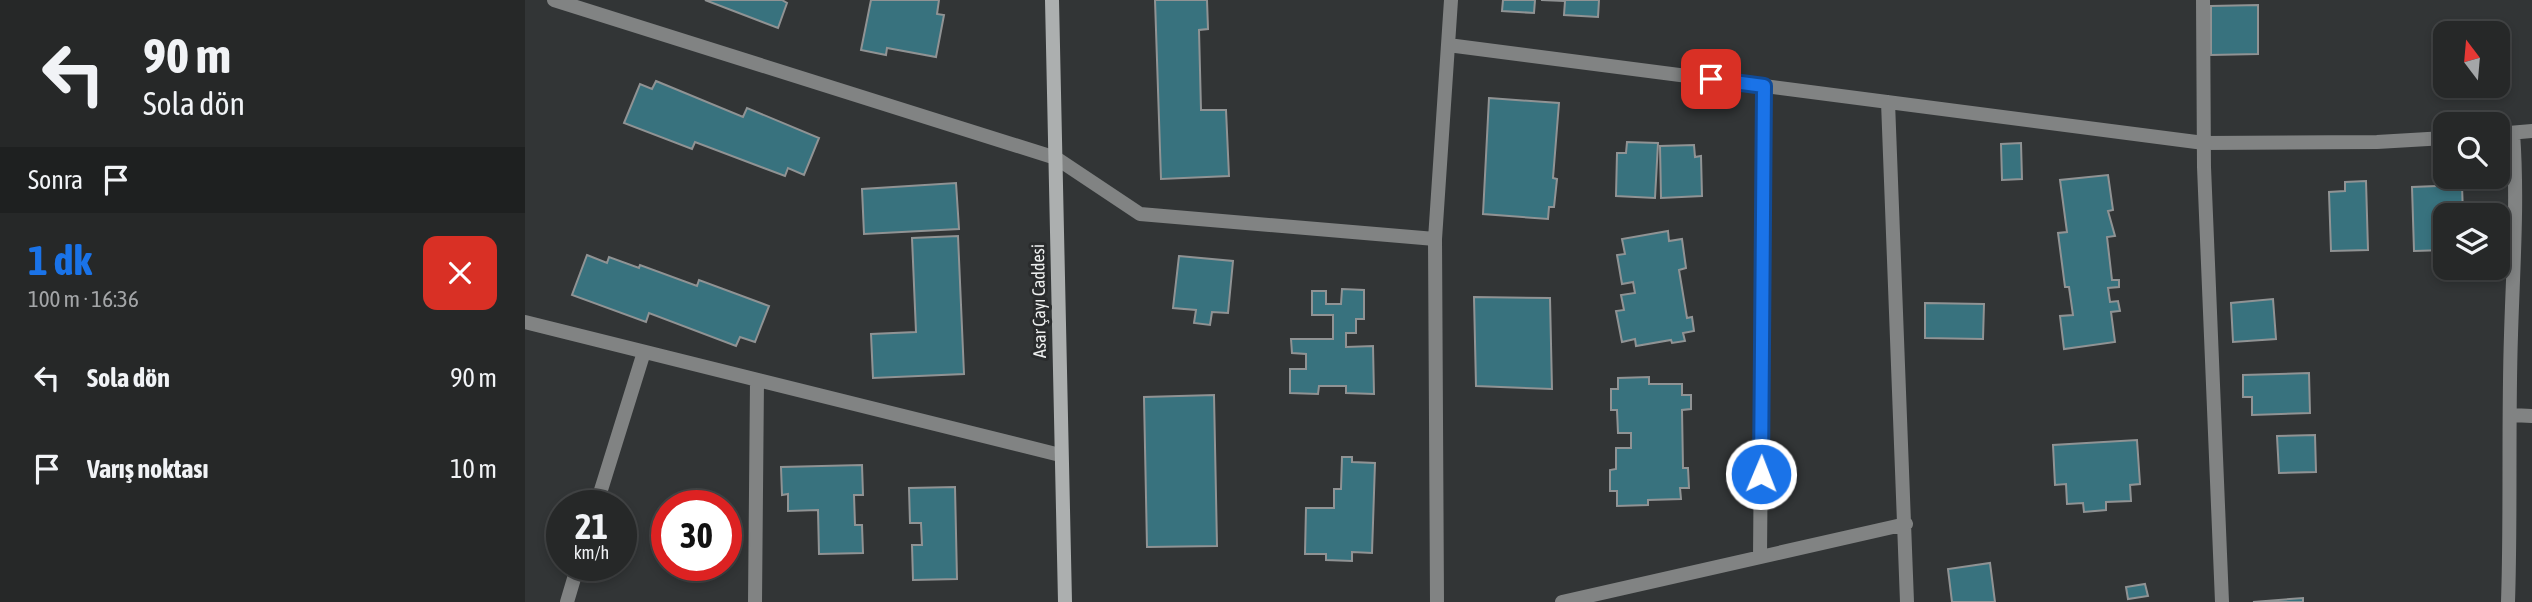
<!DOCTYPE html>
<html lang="tr">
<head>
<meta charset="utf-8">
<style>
	:root { --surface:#262828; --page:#323434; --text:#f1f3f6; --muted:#a4a6a8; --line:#424445; --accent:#1a73e8 }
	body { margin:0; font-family:"Asap Condensed",sans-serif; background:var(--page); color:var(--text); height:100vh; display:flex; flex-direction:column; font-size:26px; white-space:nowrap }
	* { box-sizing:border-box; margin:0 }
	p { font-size:23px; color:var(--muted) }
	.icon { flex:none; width:38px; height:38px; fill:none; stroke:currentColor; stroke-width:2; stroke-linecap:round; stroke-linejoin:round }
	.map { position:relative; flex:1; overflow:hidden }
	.side { display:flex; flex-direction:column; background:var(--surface); width:525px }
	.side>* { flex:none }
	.guide { background:#262828; color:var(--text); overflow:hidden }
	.needle { width:46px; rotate:344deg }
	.fabs { position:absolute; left:1908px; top:21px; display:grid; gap:14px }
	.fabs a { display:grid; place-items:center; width:77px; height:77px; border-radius:14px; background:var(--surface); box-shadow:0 4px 10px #0003,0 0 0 2px var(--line); font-size:35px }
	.speed { position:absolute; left:21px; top:490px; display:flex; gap:14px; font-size:35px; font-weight:700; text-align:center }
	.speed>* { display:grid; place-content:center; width:91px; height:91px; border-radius:50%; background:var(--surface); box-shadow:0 4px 10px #0003,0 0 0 2px var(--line); line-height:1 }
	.speed small { font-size:18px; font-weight:400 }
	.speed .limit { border:10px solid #d22; background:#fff; color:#111 }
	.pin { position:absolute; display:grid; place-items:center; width:60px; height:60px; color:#fff; margin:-30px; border-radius:14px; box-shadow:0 4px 10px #0006 }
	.me { position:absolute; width:77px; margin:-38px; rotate:1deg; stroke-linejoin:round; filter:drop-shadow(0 0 5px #0008) }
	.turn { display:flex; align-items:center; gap:24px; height:147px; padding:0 28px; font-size:32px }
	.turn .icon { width:91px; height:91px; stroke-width:2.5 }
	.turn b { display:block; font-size:49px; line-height:60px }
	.then { display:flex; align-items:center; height:66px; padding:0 28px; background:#0003; gap:14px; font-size:26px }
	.round { display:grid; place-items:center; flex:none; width:74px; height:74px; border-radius:14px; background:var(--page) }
	.overview { display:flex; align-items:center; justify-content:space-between; height:119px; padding:0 28px }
	h1 { font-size:42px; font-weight:700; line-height:52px; color:var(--accent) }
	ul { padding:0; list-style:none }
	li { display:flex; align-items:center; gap:21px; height:91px; padding:0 28px }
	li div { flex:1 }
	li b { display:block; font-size:26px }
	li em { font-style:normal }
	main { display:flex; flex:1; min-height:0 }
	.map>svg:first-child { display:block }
	.building { fill:#38727e; stroke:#909394; stroke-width:2 }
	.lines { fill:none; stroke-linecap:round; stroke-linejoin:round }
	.street { stroke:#818383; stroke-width:14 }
	.secondary { stroke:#acafaf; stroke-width:14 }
	.route-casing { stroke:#114b97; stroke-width:18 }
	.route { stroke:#1a73e8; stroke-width:12 }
	.labels { text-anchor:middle; stroke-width:6; stroke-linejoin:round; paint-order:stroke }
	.street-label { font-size:18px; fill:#edefef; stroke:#292b2c }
</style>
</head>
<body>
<main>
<section class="side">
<div class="guide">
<div class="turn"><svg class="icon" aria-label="left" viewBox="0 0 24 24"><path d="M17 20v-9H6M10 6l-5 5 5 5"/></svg><div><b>90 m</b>Sola dön</div></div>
<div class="then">Sonra<svg class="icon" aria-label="arrive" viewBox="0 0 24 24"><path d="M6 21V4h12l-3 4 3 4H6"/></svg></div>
</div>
<div class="overview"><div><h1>1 dk</h1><p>100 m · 16:36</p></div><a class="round" style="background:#d93025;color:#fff"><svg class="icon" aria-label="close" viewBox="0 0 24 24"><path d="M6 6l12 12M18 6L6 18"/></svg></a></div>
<ul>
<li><svg class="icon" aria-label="left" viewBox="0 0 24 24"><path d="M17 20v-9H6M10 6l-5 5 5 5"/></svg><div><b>Sola dön</b></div><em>90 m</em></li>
<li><svg class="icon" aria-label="arrive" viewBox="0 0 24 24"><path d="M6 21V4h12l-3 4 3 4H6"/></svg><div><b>Varış noktası</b></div><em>10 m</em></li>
</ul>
</section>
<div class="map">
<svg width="2007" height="602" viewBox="0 0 2007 602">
	<rect width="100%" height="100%" fill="#323536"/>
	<path class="building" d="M180,0H257L262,3L253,28Z
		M346,0H414L412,14L419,15L411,57L362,48L361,55L336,50Z
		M630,0H682L683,29L674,30L676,110H701L704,176L636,179Z
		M978,0H1010L1009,13L977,11Z
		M1016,0H1074L1073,17L1039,15L1040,1Z
		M1733,5V54L1686,55V6Z
		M131,81L218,117L222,108L294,138L279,175L263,168L260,176L170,142L167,149L99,123L115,84L127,89Z
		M964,98L1034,103L1028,178L1032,179L1029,207H1024L1023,219L958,214Z
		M1102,142L1133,143L1130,198L1091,196L1092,153H1101Z
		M1496,143L1497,179L1477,180L1476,144Z
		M1169,145L1170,157L1176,156L1177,196L1136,198L1135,146Z
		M1583,175L1588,210L1583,211L1590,236L1582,237L1587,280H1594V287L1583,288L1585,302L1593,301L1595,311L1586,312L1590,342L1539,349L1535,316L1548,315L1544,287H1540L1533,233L1542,232L1535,180Z
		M1841,181L1843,250L1806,251L1804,192L1820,191V182Z
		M431,183L434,229L339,234L337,189Z
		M1937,185L1938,215H1920V250L1889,251L1887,187Z
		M1143,231L1144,241L1157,239L1161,268L1154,270L1162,318L1167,317L1169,331L1158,333L1160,341L1147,343L1146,340L1111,346L1110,339L1097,342L1091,311L1099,310L1096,295L1110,293L1108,282L1097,284L1092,255L1100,254L1097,239Z
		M433,236L439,374L348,378L346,334L391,332L387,238Z
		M62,255L82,263L84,257L114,268L115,265L172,286L174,280L244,306L230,342L215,337L211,346L124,313L121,322L47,295Z
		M654,256L708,261L703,313L687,312L685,325L669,323L671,310L648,308Z
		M817,289L839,290V319H831V333H821V347L848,346L849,394L821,393V386H794L793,394L765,393V369H781V354L767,353L766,339H808V315H787V291H801V304H816Z
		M949,297L1025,298L1027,389L951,386Z
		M1748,299L1751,339L1708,342L1706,303Z
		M1400,303L1459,304L1458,339L1400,338Z
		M1784,373L1785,413L1727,415V397H1718V375Z
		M1124,377V384H1157V395H1166V409L1157,410L1158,468H1163L1164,488H1155L1156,499L1123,500V505L1092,506V491H1085V470L1091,469V448H1106V433H1093L1092,410H1086V389H1093V378Z
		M689,395L692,546L622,547L619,397Z
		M1790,435L1791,472L1754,473L1752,436Z
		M1612,440L1615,484L1605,485L1606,501L1581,502V510L1559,512L1558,503L1542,504L1541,484L1530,485L1528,445Z
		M817,457H827V462L850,463L847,553L827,552V561L801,560V554H780L781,508H809V489H816Z
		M337,465L338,495H329L330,525H337L338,553L294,554L293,510L263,511V494L257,495L256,467Z
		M430,487L432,579L388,580L387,545H397L396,523H385L384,488Z
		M1465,563L1470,602H1427L1423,569Z
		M1620,584L1623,596L1603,599L1601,587Z
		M1778,598V602H1728Z"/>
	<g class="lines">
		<path class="street" d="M29,0L531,158L615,214L910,239
			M1678,0L1679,167L1697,602
			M923,45L1679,143L1852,142L1920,138
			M1363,102L1382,602
			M1972,134L2007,131
			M0,322L535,455
			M1986,415L2007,416
			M71,506L119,352
			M1235,557L1239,86
			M42,602L53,565
			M230,602L232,380
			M912,602L910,239L926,0
			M1037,602L1381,524
			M1983,602C1986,513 1983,424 1986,335C1988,267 1993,201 1988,133"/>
		<path class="secondary" d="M527,0L540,602"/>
	</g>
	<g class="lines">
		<defs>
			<path id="route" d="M1186,79L1239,86L1236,474"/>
		</defs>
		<use href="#route" class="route-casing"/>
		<use href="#route" class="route"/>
	</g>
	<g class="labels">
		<g class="street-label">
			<text transform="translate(514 301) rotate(-91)" y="6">Asar Çayı Caddesi</text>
		</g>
	</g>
</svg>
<div class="fabs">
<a><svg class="needle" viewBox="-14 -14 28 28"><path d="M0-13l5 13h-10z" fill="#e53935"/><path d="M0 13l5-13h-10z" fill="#a4a6a8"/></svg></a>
<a><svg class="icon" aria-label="search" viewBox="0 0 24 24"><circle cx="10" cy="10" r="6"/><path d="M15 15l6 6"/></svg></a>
<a><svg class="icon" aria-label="layers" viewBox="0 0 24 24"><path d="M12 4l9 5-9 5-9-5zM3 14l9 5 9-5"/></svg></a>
</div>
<div class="speed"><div>21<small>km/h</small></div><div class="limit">30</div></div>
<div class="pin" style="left:1186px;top:79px;background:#d93025"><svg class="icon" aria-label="arrive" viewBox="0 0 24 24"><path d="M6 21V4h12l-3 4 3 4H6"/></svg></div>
<svg class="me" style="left:1236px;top:474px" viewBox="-20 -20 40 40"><circle r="17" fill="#1a73e8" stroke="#fff" stroke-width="3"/><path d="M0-11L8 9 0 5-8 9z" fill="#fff"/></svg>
</div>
</main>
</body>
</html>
